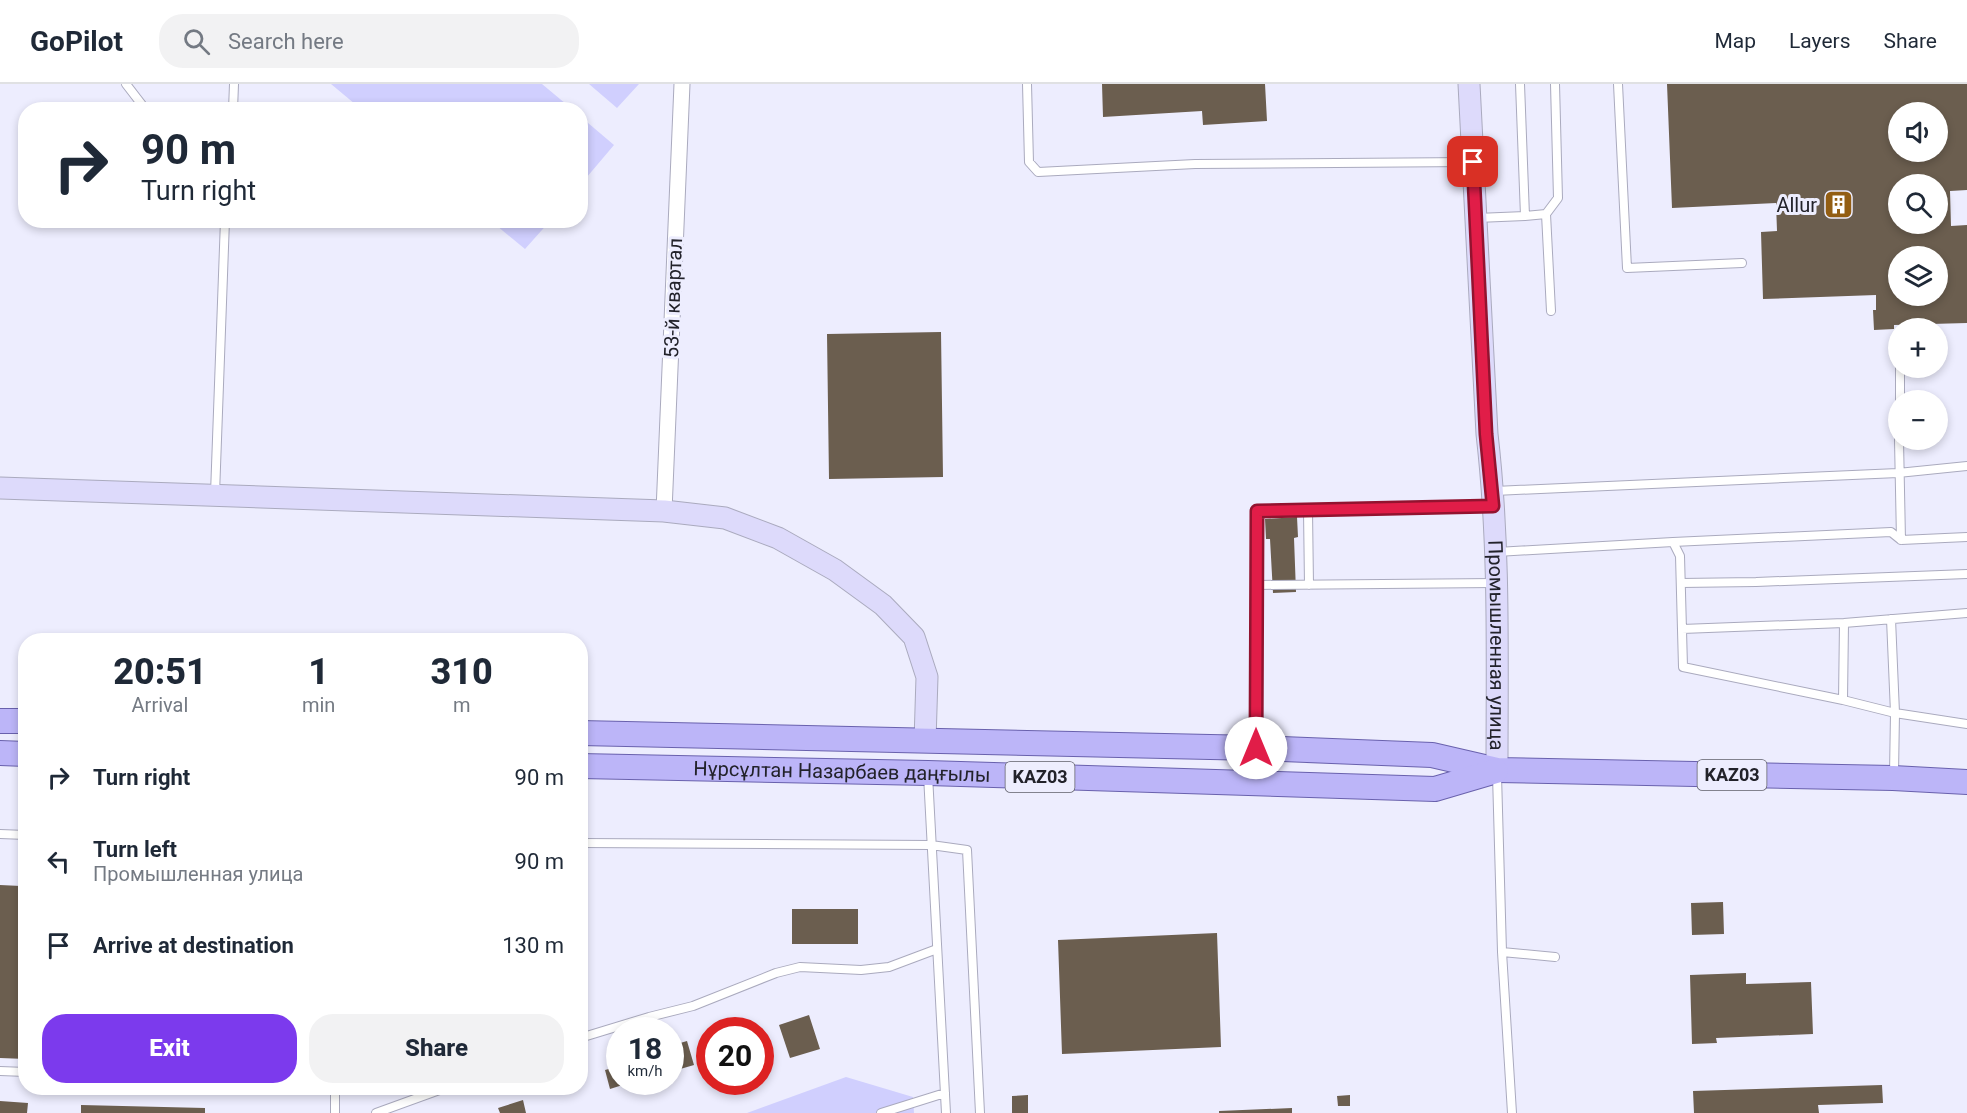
<!DOCTYPE html>
<html lang="en">
<head>
<meta charset="utf-8">
<style>
	:root { --surface:#fff; --page:#f2f2f3; --text:#1f2937; --muted:#747a83; --line:#e0e1e3; --accent:#7c3aed }
	body { margin:0; font-family:Roboto,sans-serif; background:var(--page); color:var(--text); height:100vh; display:flex; flex-direction:column; font-size:22px; white-space:nowrap }
	* { box-sizing:border-box; margin:0 }
	p { font-size:20px; color:var(--muted) }
	.icon { flex:none; width:33px; height:33px; fill:none; stroke:currentColor; stroke-width:2; stroke-linecap:round; stroke-linejoin:round }
	.map { position:relative; flex:1; overflow:hidden }
	.details { position:absolute; left:18px; top:549px; width:570px; height:462px; display:flex; flex-direction:column; background:var(--surface); border-radius:24px; box-shadow:0 3px 9px #0003 }
	.details>* { flex:none }
	.top-card { position:absolute; left:18px; top:18px; width:570px; height:126px; border-radius:24px; box-shadow:0 3px 9px #0003; background:#fff; color:var(--text); overflow:hidden }
	.tools { position:absolute; left:1888px; top:18px; display:grid; gap:12px }
	.tools a { display:grid; place-items:center; width:60px; height:60px; border-radius:50%; background:var(--surface); box-shadow:0 3px 9px #0003; font-size:30px }
	.speed { position:absolute; left:606px; top:933px; display:flex; gap:12px; font-size:30px; font-weight:700; text-align:center }
	.speed>* { display:grid; place-content:center; width:78px; height:78px; border-radius:50%; background:var(--surface); box-shadow:0 3px 9px #0003; line-height:1 }
	.speed small { font-size:15px; font-weight:400 }
	.speed .limit { border:9px solid #d22; background:#fff; color:#111 }
	.pin { position:absolute; display:grid; place-items:center; width:51px; height:51px; color:#fff; margin:-26px; border-radius:12px; box-shadow:0 3px 9px #0006 }
	.me { position:absolute; width:66px; margin:-33px; rotate:0deg; stroke-linejoin:round; filter:drop-shadow(0 0 4px #0008) }
	.turn { display:flex; align-items:center; gap:21px; height:126px; padding:0 24px; font-size:27px }
	.turn .icon { width:78px; height:78px; stroke-width:2.5 }
	.turn b { display:block; font-size:42px; line-height:51px }
	.eta { display:flex; justify-content:space-evenly; align-items:center; height:102px; text-align:center }
	.eta b { font-size:36px; font-weight:800; line-height:42px }
	.action { display:flex; gap:12px; margin-top:auto; padding:12px 24px }
	.action a { flex:1; height:69px; border-radius:24px; background:var(--accent); color:#fff; font-size:24px; font-weight:800; line-height:69px; text-align:center }
	.action a+a { background:var(--page); color:var(--text) }
	ul { padding:0; list-style:none }
	li { display:flex; align-items:center; gap:18px; height:84px; padding:0 24px }
	li div { flex:1 }
	li b { display:block; font-size:22px }
	li em { font-style:normal }
	header { display:flex; align-items:center; gap:36px; box-sizing:border-box; height:84px; padding:0 30px; background:var(--surface); border-bottom:2px solid var(--line) }
	header strong { font-size:28px }
	nav { display:flex; gap:33px; margin-inline-start:auto; font-size:21px }
	.search { width:420px; height:54px; background:var(--page); display:flex; align-items:center; gap:15px; box-sizing:border-box; padding:0 21px; border-radius:24px; color:var(--muted); font-size:22px }
	.map>svg:first-child { display:block }
	.green { fill:#d0cffe }
	.building { fill:#6b5e4f; fill-rule:evenodd }
	.lines { fill:none; stroke-linecap:round; stroke-linejoin:round }
	.lane-casing { stroke:#aaaabe; stroke-width:10 }
	.street-casing { stroke:#aaaabe; stroke-width:17 }
	.secondary-casing { stroke:#aaaabe; stroke-width:23 }
	.primary-casing { stroke:#6961ad; stroke-width:26 }
	.lane { stroke:#fff; stroke-width:8 }
	.street { stroke:#fff; stroke-width:15 }
	.secondary { stroke:#dddafb; stroke-width:21 }
	.primary { stroke:#bcb5f8; stroke-width:24 }
	.route-casing { stroke:#92132f; stroke-width:15 }
	.route { stroke:#e11d48; stroke-width:10 }
	.labels { text-anchor:middle; stroke-width:6; stroke-linejoin:round; paint-order:stroke }
	.shield { fill:#ededfe; stroke:#5f5f6a; stroke-width:1.5 }
	.shield-label { font-size:18px; font-weight:bold; fill:#22222a }
	.poi-label { font-size:20px; fill:#22222a; stroke:#ededfe; text-anchor:end }
	.street-label { font-size:20px; fill:#22222a; stroke:#ededfe }
</style>
</head>
<body>
<header>
<strong>GoPilot</strong>
<div class="search"><svg class="icon" aria-label="search" viewBox="0 0 24 24"><circle cx="10" cy="10" r="6"/><path d="M15 15l6 6"/></svg>Search here</div>
<nav><a>Map</a><a>Layers</a><a>Share</a></nav>
</header>
<div class="map">
<svg width="1967" height="1029" viewBox="0 0 1967 1029">
	<rect width="100%" height="100%" fill="#ededfe"/>
	<path class="green" d="M331,0H542L572,25H361Z
		M589,0H639L617,24Z
		M581,33L614,61L581,100Z
		M491,137H550L525,165Z
		M846,993L913,1013L914,1029H747Z"/>
	<path class="building" d="M1102,0H1265L1267,37L1203,41L1202,27L1103,33Z
		M1667,0H1967V106L1950,107L1951,142L1967,141V239L1894,241V245L1874,246L1873,226H1876V211L1763,215L1761,148L1777,147L1776,119L1672,124ZM1899,28H1938V68H1899ZM1899,100H1938V140H1899ZM1899,172H1938V212H1899Z
		M941,248L943,393L829,395L827,250Z
		M1297,433L1298,453L1294,454L1296,508L1273,509L1270,455H1266L1265,435Z
		M0,801L21,802L20,830L26,831V975L0,974Z
		M1723,818L1724,850L1692,851L1691,819Z
		M792,825H858V860H792Z
		M1217,849L1221,963L1062,970L1058,856Z
		M1746,889V900L1811,898L1813,950L1716,954L1717,959L1692,960L1690,891Z
		M809,931L820,965L790,974L779,941Z
		M687,957L694,981L670,988V962Z
		M620,982V998H632L610,1005L605,986Z
		M1882,1001L1883,1019L1818,1021L1819,1029H1694L1693,1007Z
		M1028,1011V1029H1012V1012Z
		M1350,1011V1022H1338L1337,1012Z
		M523,1016L526,1029H500L498,1024Z
		M0,1017L28,1019L27,1029H0Z
		M81,1021L205,1024V1029H81Z
		M1292,1024V1029H1219V1027Z"/>
	<g class="lines">
		<defs>
			<path id="lane" d="M126,0L146,26
				M1027,0L1029,78L1038,88L1195,80L1471,78
				M1618,0L1627,184L1742,179
				M233,26L234,0
				M1546,130L1551,227
				M1525,132L1546,130L1558,114L1555,0
				M1477,134L1525,132L1520,0
				M1900,316V284
				M1899,356L1901,456L1967,453
				M1495,407L1898,389L1967,382
				M215,410L225,136
				M1308,427L1309,501
				M1673,458L1891,448L1901,456
				M1497,468L1673,458L1680,472L1683,583L1843,616L1895,629L1967,640
				M1681,499L1756,498L1967,490
				M1257,501L1495,499
				M1891,535L1895,629L1894,690
				M1682,545L1844,539L1967,529
				M1843,616L1844,539
				M1256,660L1257,427L1492,422
				M928,691L946,1029
				M1497,691L1502,868L1512,1029
				M0,750L26,751
				M580,759L931,761L967,766L980,1029
				M1502,868L1555,873
				M580,954L649,933L693,922L776,889L800,883L861,886L889,883L937,865
				M0,987L26,988
				M335,1004V1029
				M376,1029L445,1004
				M881,1029L945,1009"/>
			<path id="street" d="M664,427L682,0"/>
			<g id="secondary">
				<path id="s1" d="M1469,0L1487,350C1500,462 1497,574 1497,686"/>
				<path d="M0,404L664,427L725,434L778,454L835,486L883,521L914,553L927,593L925,657"/>
			</g>
			<g id="primary">
				<path d="M0,637H26"/>
				<path d="M580,649L1256,664L1432,671L1497,686L1893,694L1967,698"/>
				<path d="M0,669L26,670"/>
				<path id="s2" d="M580,682L928,689L1435,705L1496,687"/>
			</g>
		</defs>
		<use href="#lane" class="lane-casing"/>
		<use href="#street" class="street-casing"/>
		<use href="#secondary" class="secondary-casing"/>
		<use href="#primary" class="primary-casing"/>
		<use href="#lane" class="lane"/>
		<use href="#street" class="street"/>
		<use href="#secondary" class="secondary"/>
		<use href="#primary" class="primary"/>
	</g>
	<g class="lines">
		<defs>
			<path id="route" d="M1256,664L1257,427L1493,422L1486,350L1473,78"/>
		</defs>
		<use href="#route" class="route-casing"/>
		<use href="#route" class="route"/>
	</g>
	<defs>
		<symbol id="building-square" viewBox="-11 -11 22 22"><rect x="-9" y="-9" width="18" height="18" rx="4" fill="#935e13" stroke="#ededfe"/><path d="M-4-6H4V6H1V3H-1V6H-4ZM-2.5-4.3h1.7v1.8h-1.7ZM.8-4.3h1.7v1.8H.8ZM-2.5-1h1.7V.8h-1.7ZM.8-1h1.7V.8H.8Z" fill="#fff"/></symbol>
	</defs>
	<g fill-rule="evenodd">
		<use href="#building-square" x="1822" y="104" width="33" height="33"/>
	</g>
	<g class="labels">
		<g class="shield">
			<rect x="1697.5" y="676" width="69" height="30" rx="4.5"/>
			<rect x="1005.5" y="678" width="69" height="30" rx="4.5"/>
		</g>
		<g class="shield-label">
			<text x="1732" y="697">KАZ03</text>
			<text x="1040" y="699">KАZ03</text>
		</g>
		<g class="poi-label">
			<text x="1817" y="128">Allur</text>
		</g>
		<g class="street-label">
			<text transform="translate(673 214) rotate(-88)" y="7">53-й квартал</text>
			<text dy="7" stroke="none"><textPath href="#s1" startOffset="562">Промышленная улица</textPath></text>
			<text dy="7" stroke="none"><textPath href="#s2" startOffset="262">Нұрсұлтан Назарбаев даңғылы</textPath></text>
		</g>
	</g>
</svg>
<div class="tools">
<a><svg class="icon" aria-label="sound" viewBox="0 0 24 24"><path d="M4 9h4l5-4v14l-5-4H4zM17 9q2 3 0 6"/></svg></a>
<a><svg class="icon" aria-label="search" viewBox="0 0 24 24"><circle cx="10" cy="10" r="6"/><path d="M15 15l6 6"/></svg></a>
<a><svg class="icon" aria-label="layers" viewBox="0 0 24 24"><path d="M12 4l9 5-9 5-9-5zM3 14l9 5 9-5"/></svg></a>
<a>+</a>
<a>−</a>
</div>
<div class="speed"><div>18<small>km/h</small></div><div class="limit">20</div></div>
<div class="pin" style="left:1473px;top:78px;background:#d93025"><svg class="icon" aria-label="arrive" viewBox="0 0 24 24"><path d="M6 21V4h12l-3 4 3 4H6"/></svg></div>
<svg class="me" style="left:1256px;top:664px" viewBox="-20 -20 40 40"><circle r="19" fill="#fff"/><path d="M0-13L10 11 0 6-10 11z" fill="#e11d48"/></svg>
<div class="top-card">
<div class="turn"><svg class="icon" aria-label="right" viewBox="0 0 24 24"><path d="M7 20v-9h11M14 6l5 5-5 5"/></svg><div><b>90 m</b>Turn right</div></div>
</div>
<section class="details">
<div class="eta">
<div><b>20:51</b><p>Arrival</p></div>
<div><b>1</b><p>min</p></div>
<div><b>310</b><p>m</p></div>
</div>
<ul>
<li><svg class="icon" aria-label="right" viewBox="0 0 24 24"><path d="M7 20v-9h11M14 6l5 5-5 5"/></svg><div><b>Turn right</b></div><em>90 m</em></li>
<li><svg class="icon" aria-label="left" viewBox="0 0 24 24"><path d="M17 20v-9H6M10 6l-5 5 5 5"/></svg><div><b>Turn left</b><p>Промышленная улица</p></div><em>90 m</em></li>
<li><svg class="icon" aria-label="arrive" viewBox="0 0 24 24"><path d="M6 21V4h12l-3 4 3 4H6"/></svg><div><b>Arrive at destination</b></div><em>130 m</em></li>
</ul>
<div class="action"><a>Exit</a><a>Share</a></div>
</section>
</div>
</body>
</html>
